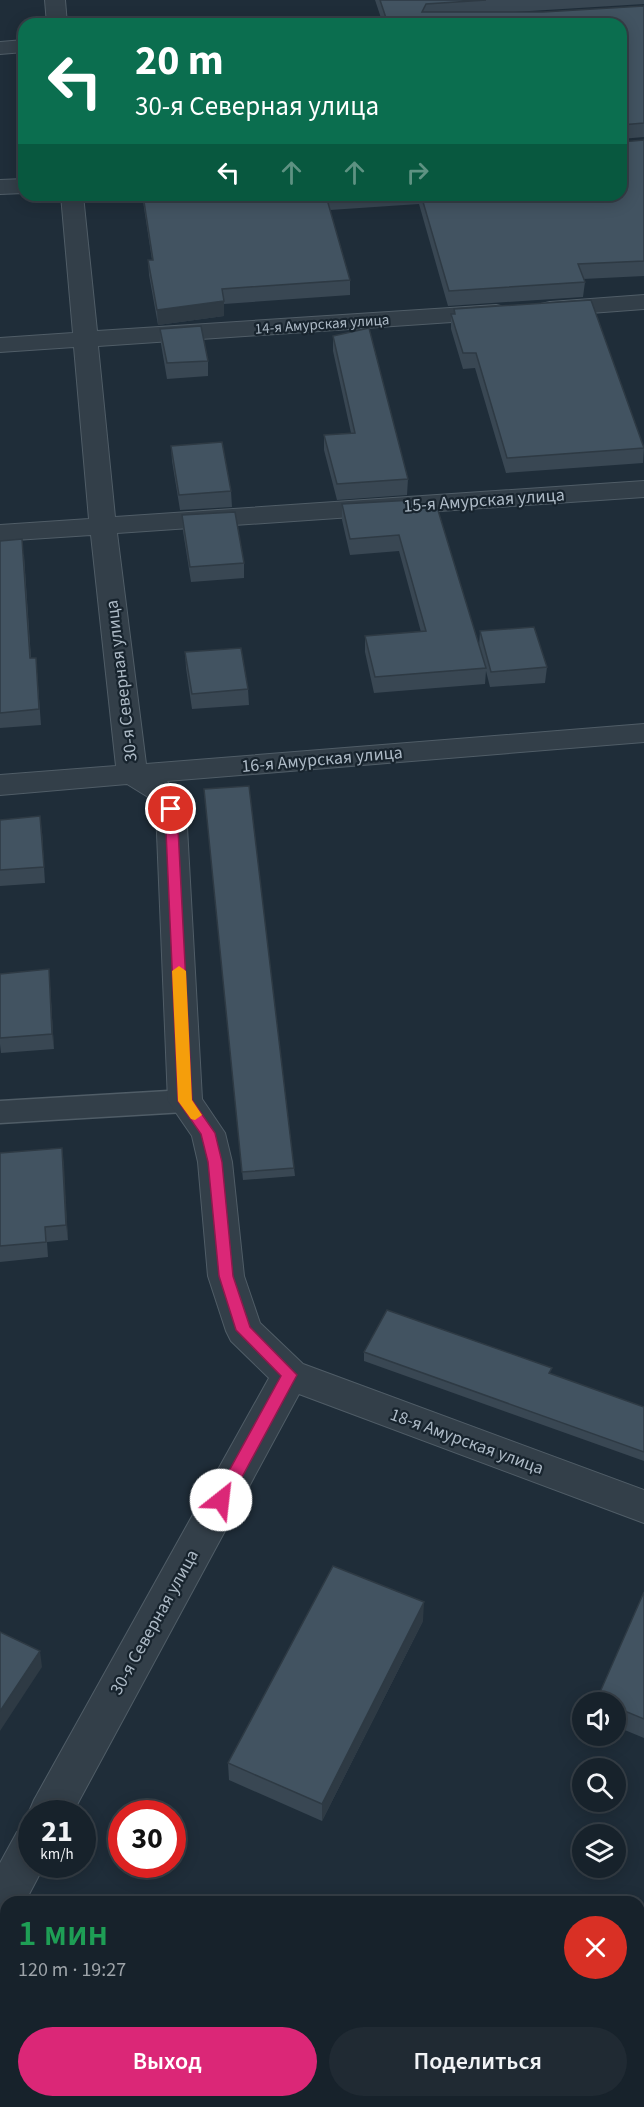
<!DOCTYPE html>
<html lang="ru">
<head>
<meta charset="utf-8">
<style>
	:root { --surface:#17222b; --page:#202a33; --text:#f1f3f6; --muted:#9ea4a9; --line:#363f47; --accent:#db2777 }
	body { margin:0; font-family:"Source Sans 3",sans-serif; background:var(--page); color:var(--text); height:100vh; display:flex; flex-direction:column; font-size:22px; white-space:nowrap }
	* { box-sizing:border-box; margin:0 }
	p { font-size:20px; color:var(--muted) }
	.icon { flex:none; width:33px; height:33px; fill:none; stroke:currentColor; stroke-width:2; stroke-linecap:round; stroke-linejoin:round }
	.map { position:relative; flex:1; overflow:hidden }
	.side { position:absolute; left:0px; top:1896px; width:645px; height:212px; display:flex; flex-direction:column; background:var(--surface); border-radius:18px 18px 0 0; box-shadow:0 3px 15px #0003,0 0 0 2px var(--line) }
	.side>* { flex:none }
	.top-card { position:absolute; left:18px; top:18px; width:609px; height:183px; border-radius:18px; box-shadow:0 3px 15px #0003,0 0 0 2px var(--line); background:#0b6e4f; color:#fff; overflow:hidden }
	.controls { position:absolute; left:572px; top:1692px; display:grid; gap:12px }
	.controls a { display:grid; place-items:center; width:54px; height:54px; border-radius:50%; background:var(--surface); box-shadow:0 3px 15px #0003,0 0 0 2px var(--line); font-size:30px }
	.speed { position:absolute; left:18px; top:1800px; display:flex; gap:12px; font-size:30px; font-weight:700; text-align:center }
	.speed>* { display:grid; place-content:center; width:78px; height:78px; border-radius:50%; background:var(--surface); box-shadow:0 3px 15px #0003,0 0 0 2px var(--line); line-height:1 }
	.speed small { font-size:15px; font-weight:400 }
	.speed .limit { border:9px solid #d22; background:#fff; color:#111 }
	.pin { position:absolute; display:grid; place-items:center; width:51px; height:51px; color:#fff; margin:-26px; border:3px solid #fff; border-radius:50%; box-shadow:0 2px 6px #0007 }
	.me { position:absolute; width:66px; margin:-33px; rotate:29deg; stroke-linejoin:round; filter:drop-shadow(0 0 4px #0008) }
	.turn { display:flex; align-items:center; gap:21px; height:126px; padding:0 18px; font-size:27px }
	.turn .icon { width:78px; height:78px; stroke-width:2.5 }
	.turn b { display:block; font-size:42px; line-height:51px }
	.lanes { display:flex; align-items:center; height:57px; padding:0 18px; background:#0003; justify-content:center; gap:30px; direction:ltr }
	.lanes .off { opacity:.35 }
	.round { display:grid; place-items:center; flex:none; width:63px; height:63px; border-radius:32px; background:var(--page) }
	.overview { display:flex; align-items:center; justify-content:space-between; height:102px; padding:0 18px }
	h1 { font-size:36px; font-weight:600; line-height:45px; color:#1e9e55 }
	.primary-button { display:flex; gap:12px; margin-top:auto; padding:12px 18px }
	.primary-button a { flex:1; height:69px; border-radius:36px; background:var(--accent); color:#fff; font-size:24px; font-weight:600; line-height:69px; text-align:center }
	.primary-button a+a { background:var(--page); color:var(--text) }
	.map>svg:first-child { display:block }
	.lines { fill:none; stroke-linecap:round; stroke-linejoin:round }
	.service-casing { stroke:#505d67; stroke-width:3 }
	.minor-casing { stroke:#505d67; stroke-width:2 }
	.service { fill:#333f49; fill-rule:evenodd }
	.minor { fill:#333f49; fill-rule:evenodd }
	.wall { fill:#394753 }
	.shaded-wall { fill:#2e3a44 }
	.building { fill:#425361; stroke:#2e3a44; stroke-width:1.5 }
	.route { fill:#db2777; stroke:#8e194d; stroke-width:1.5 }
	.slow { fill:#f59e0b }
	.labels { text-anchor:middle; stroke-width:4.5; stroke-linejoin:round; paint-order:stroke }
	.far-street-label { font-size:15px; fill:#adbac6; stroke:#18242e }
	.street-label { font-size:18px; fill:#adbac6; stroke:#18242e }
</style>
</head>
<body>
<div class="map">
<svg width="644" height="2107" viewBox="0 0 644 2107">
	<rect width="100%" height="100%" fill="#1f2d39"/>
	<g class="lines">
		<defs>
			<path id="service" d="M185,1090L195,1093L199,1101L195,1109L185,1112L0,1123V1101Z
				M33,2102H73L71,2107H30Z"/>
			<path id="minor" d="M45,0H65L67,24H47Z
				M24,40V52L0,54V42Z
				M24,179V193L0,194V180Z
				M61,195H83L97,331L496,305L505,307L508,312L505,317L496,319L98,346L115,517L644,481V497L117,533L146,764L644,724V742L167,781L186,809L202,1099L225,1133L232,1162L244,1276L260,1323L303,1364L644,1490V1523L299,1394L72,1814H32V1822L28,1814L34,1800L269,1378L231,1341L226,1331L208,1276L198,1162L192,1136L168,1101L156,809L148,797L127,784L0,795V775L116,766L91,535L0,541V525L89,519L74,347L0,352V338L73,333Z
				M644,295V309L550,316L541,314L538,309L541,304L550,302Z
				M32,1826V1864H45L25,1902H6V1923L0,1926V1863L17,1832Z"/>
		</defs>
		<use href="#service" class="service-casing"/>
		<use href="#minor" class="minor-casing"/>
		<use href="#service" class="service"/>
		<use href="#minor" class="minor"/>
	</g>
	<path class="wall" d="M375,0H644V4L514,12H543L644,6V137L621,139V24H383Z
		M644,140V276L583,279L585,282L583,297L448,306L419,204L330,210L350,280V295L224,304V316L158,325L149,275L148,260H152L142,195H621Z
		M454,309L644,447L643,463L506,473L475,368L463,369L451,329V314H454Z
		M160,329L208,361V376L167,379L161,344Z
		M333,336L408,479L407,495L337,500L324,450V435L351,433L333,351Z
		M171,446L231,491L232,507L180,510L172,461Z
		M342,504L415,509L479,646L480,631L547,667L545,683L490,687L486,671L485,684L374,693L365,652V636L421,632L399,551L350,555L342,520Z
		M182,515L244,563V578L191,582L183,531Z
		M0,541L24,555L31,658H36L41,725L0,728Z
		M185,652L248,689L249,705L192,709L186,668Z
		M204,789L294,1168L295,1176L243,1180Z
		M0,820L42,832L45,883L0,886Z
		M0,974L50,985L54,1049L1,1053L0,1044Z
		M62,1148L68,1240L47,1242L48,1257L0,1262V1153Z
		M364,1352L551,1374L644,1407V1461L364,1361Z
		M644,1592V1738L615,1726V1702H596L597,1699Z
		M423,1621L322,1821L229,1780L228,1763Z"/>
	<path class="shaded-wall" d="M224,301V316L158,325L157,310Z
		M40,816L42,832L45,883L44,867Z
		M49,969L54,1049L52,1034Z
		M62,1148L64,1164L68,1240L66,1225Z
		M424,1602L423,1621L322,1821V1804Z
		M40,1651L42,1667L0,1731V1711Z"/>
	<path class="building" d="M380,0H486L426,4L422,12H543L644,6V123L621,125V24H388Z
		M644,140V261L578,264L585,282L449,291L421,195H621V142Z
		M143,195H335L326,196L350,280L222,289L224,301L157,310L148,260H153Z
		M591,300L644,448L507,458L476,353H463L451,314H455L454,309Z
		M201,326L208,361L167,363L160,329Z
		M369,328L408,479L337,484L324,435L355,433L333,336Z
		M222,442L231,491L179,495L171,446Z
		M413,500L415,509L437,507L486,668L375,677L365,636L426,631L399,535L350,539L342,504Z
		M235,512L244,563L190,567L182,515Z
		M22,539L30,658H36L39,709L0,713V541Z
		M534,627L547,667L491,672L480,631Z
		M241,648L248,689L192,694L185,652Z
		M249,786L294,1168L242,1172L204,789Z
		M40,816L44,867L0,870V820Z
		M49,969L52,1034L0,1038V974Z
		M62,1148L66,1225L45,1227L46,1242L0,1246V1153Z
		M387,1310L552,1368L549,1373L644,1407V1452L364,1352Z
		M333,1566L424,1602L322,1804L228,1763Z
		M644,1592V1719L615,1707V1702H604L597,1699Z
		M0,1632L40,1651L0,1711Z"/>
	<path class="route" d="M171,805L177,809L192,1100L215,1133L222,1162L233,1276L250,1327L297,1375L227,1505L221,1507L215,1505L213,1500L281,1376L236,1330L219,1276L208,1162L201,1134L178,1101L165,809Z"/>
	<path class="slow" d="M179,966L186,971L192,1100L202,1115L195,1120L191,1119L178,1101L172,971Z"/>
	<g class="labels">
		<g class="far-street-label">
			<text transform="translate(322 324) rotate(-4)" y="5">14-я Амурская улица</text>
		</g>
		<g class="street-label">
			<text transform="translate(484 500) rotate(-4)" y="6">15-я Амурская улица</text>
			<text transform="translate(121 681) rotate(-97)" y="6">30-я Северная улица</text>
			<text transform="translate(322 759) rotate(-5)" y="6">16-я Амурская улица</text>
			<text transform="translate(467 1441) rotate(20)" y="6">18-я Амурская улица</text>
			<text transform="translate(154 1622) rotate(-61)" y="6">30-я Северная улица</text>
		</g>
	</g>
</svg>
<div class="controls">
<a><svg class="icon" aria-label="sound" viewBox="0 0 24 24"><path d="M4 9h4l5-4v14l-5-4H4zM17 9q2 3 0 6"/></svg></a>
<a><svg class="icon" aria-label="search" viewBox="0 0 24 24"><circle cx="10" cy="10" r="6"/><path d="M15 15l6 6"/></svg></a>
<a><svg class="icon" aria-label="layers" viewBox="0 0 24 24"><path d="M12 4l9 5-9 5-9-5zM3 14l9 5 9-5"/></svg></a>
</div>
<div class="speed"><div>21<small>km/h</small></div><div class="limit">30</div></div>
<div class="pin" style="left:171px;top:809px;background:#d93025"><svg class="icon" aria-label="arrive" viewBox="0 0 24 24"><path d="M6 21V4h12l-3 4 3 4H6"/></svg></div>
<svg class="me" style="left:221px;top:1500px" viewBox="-20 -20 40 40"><circle r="19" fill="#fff"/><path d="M0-13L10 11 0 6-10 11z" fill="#db2777"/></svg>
<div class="top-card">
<div class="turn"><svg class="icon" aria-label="left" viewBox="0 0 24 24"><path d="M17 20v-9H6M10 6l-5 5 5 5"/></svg><div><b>20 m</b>30-я Северная улица</div></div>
<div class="lanes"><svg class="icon" aria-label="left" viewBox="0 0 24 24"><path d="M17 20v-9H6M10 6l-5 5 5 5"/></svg><svg class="icon off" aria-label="ahead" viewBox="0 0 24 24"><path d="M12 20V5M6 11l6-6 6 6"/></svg><svg class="icon off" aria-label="ahead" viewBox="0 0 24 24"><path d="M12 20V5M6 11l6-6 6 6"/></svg><svg class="icon off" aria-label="right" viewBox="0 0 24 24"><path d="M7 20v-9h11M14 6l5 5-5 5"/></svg></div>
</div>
<section class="side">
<div class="overview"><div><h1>1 мин</h1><p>120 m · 19:27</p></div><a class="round" style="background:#d93025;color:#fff"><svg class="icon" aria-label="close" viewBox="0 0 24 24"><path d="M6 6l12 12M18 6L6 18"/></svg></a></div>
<div class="primary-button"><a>Выход</a><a>Поделиться</a></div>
</section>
</div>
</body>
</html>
